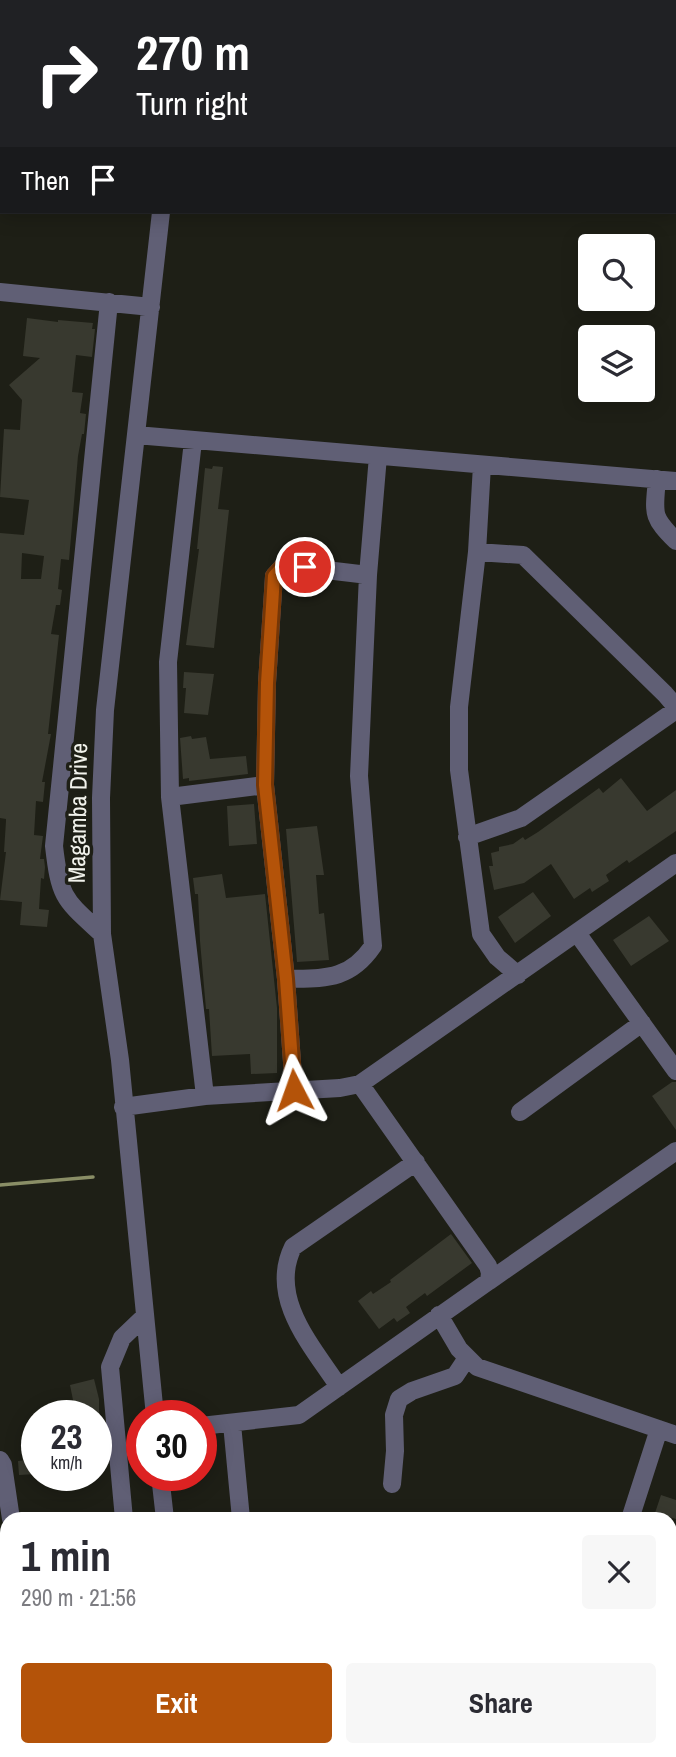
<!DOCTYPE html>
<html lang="en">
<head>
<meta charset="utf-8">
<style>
	:root { --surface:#fff; --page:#f7f7f7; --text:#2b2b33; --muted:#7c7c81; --accent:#b45309 }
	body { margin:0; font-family:"Archivo Narrow",sans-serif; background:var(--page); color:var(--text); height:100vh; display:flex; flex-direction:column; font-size:26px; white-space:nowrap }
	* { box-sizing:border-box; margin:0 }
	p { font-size:23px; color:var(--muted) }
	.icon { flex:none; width:38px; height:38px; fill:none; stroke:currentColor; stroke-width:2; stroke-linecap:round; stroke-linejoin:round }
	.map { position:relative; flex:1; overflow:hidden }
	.details { position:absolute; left:0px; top:1512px; width:677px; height:245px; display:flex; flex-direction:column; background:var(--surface); border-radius:21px 21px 0 0; box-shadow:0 4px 18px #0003 }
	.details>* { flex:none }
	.top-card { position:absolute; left:0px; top:0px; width:677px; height:214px; box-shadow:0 4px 18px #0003; background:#202124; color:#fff; overflow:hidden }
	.fabs { position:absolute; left:578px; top:234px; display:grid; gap:14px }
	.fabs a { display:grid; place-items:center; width:77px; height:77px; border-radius:7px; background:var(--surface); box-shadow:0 4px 18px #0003; font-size:35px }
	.speed { position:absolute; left:21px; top:1400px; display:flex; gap:14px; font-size:35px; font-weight:700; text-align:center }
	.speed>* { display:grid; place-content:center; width:91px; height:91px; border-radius:50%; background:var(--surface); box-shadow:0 4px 18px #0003; line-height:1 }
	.speed small { font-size:18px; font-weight:400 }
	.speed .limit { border:10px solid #d22; background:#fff; color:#111 }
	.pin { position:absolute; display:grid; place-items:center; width:60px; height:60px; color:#fff; margin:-30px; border:4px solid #fff; border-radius:50%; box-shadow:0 2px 7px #0007 }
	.me { position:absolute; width:77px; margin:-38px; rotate:356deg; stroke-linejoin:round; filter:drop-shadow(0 0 5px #0008) }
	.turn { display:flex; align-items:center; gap:24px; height:147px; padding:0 21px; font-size:32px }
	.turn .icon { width:91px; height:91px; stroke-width:2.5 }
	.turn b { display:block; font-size:49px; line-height:60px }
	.then { display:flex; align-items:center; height:66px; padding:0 21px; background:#0003; gap:14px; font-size:26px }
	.round { display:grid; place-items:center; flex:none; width:74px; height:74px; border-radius:7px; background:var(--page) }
	.overview { display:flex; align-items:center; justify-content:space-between; height:119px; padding:0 21px }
	h1 { font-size:42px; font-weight:700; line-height:52px }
	.action { display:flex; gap:14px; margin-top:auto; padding:14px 21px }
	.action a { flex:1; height:80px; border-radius:7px; background:var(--accent); color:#fff; font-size:28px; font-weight:700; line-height:80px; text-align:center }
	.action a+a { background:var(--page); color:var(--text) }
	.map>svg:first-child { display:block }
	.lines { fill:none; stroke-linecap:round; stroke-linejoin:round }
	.stream { stroke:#8a8e66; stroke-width:3.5 }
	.building { fill:#38392f; fill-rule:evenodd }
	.minor { stroke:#605f75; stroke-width:18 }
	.route-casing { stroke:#753606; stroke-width:18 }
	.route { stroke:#b45309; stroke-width:12 }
	.labels { text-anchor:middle; stroke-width:7; stroke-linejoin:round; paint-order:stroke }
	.street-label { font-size:24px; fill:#f2f3ec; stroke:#1e1f16 }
</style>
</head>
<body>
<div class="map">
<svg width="676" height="1757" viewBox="0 0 676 1757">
	<rect width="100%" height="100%" fill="#1e1f16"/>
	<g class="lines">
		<path class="stream" d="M0,1185L93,1177"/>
	</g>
	<path class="building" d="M27,318L58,322V320L93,323L92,329H95L92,357L76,355L72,392L83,393L80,413L86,414L84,434H82L78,456L69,560L61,559L58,589L62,590L60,605H56L51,634L59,635L48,734H51L42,782H45L43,802L36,801L34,835L43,836L40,859H44L45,867L44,879L41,878L39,909L49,910L47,927L20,925L22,902L0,900L6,852H4L6,821V819L0,818V533L24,535L29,500L0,497L4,429L20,430L22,400L9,385L40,358L23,356ZM22,553L44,556L41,579H21Z
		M213,466L223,467L218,509L229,510L214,648L186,645L199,549H197L205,468L212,469Z
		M184,672L214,674L208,715L184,713L186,688H183Z
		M191,736L192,739L206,737L210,759L246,756L248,774L189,781V778L183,779L180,738Z
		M621,778L647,811L676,790V831L629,863L627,860L606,875L609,881L592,892L590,888L574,899L551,864L524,883L494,890L489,866H493L491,853L499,851V847L513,844L523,837L525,840L538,832L599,788L603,793Z
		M254,804L257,844L229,846L227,806Z
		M317,826L324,875H316L319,914L324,913L329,960L297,962L286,829Z
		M222,874L226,898L265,894L277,1008V1073L251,1074L250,1054L212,1056L209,1009H206L200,941L198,894H195L193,878Z
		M533,892L551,916L515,943L498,917Z
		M649,916L669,941L631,966L613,940Z
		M672,1082H676V1130L652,1096Z
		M451,1234L472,1263L427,1296L425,1293L406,1307L410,1313L397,1322L394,1318L379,1329L358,1301L371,1291L373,1294L391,1282L390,1280Z
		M94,1379L99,1399V1416H68V1405H74L70,1385Z
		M37,1459V1474L19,1475L18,1461Z
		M661,1495L676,1500V1519L655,1513Z"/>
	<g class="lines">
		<path class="minor" d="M182,2V0
			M0,292L151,307
			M136,435L676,481
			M482,465L477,552L459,707V770L481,934L497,957L518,975
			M657,479C654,514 651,516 676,541
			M477,552L523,555L665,694L676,707
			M170,797L168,662L193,441
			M467,837L521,818L676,710
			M577,933L676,1071
			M102,934C64,899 60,899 54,846L109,302
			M286,979L265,785L267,683L274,576L284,565L368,575
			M294,1090L286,979C324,978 349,981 373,946L359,776L368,575L378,456
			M205,1096L170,797L265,785
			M123,1107L205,1096L340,1088L360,1084L676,863
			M520,1112L642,1023
			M489,1281L676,1151
			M439,1315L459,1349L477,1367L676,1435
			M339,1387C312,1346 268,1298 293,1247L416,1162
			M155,1416L120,1060L102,934L101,798L105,710L161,212
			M232,1424L241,1519
			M201,1426L299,1415L489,1281L490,1273L488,1266L360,1084
			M0,1460L3,1465L11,1519
			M160,1475L165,1519
			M392,1484L395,1451L394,1415L399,1399L412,1391L455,1376L467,1358
			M124,1519L110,1367L122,1338L145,1316
			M630,1519L659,1429
			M0,1573L7,1569
			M0,1696L7,1694
			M156,1750L157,1757
			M185,1750L186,1757
			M265,1750V1757
			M656,1757L676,1748"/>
	</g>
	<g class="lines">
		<defs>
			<path id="route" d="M294,1090L286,979L265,785L267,683L274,576L284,565L305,567"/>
		</defs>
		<use href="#route" class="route-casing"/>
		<use href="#route" class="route"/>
	</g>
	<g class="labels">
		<g class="street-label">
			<text transform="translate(78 813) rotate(-89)" y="8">Magamba Drive</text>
		</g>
	</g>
</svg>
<div class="fabs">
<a><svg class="icon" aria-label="search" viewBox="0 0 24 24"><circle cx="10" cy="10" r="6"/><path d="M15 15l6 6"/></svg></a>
<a><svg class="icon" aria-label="layers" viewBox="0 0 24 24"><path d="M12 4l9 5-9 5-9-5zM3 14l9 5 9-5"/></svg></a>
</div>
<div class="speed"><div>23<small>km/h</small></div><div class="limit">30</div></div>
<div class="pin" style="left:305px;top:567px;background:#d93025"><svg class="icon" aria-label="arrive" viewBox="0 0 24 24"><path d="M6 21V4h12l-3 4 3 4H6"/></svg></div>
<svg class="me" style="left:294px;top:1090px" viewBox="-20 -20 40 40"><path d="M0-17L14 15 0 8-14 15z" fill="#b45309" stroke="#fff" stroke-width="4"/></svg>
<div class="top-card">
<div class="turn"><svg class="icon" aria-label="right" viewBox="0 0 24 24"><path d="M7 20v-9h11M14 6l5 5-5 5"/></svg><div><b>270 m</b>Turn right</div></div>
<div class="then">Then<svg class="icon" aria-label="arrive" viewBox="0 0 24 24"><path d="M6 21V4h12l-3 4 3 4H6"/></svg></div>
</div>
<section class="details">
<div class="overview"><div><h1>1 min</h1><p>290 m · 21:56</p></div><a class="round"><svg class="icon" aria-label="close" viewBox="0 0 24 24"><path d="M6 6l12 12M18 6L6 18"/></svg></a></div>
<div class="action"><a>Exit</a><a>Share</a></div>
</section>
</div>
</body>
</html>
